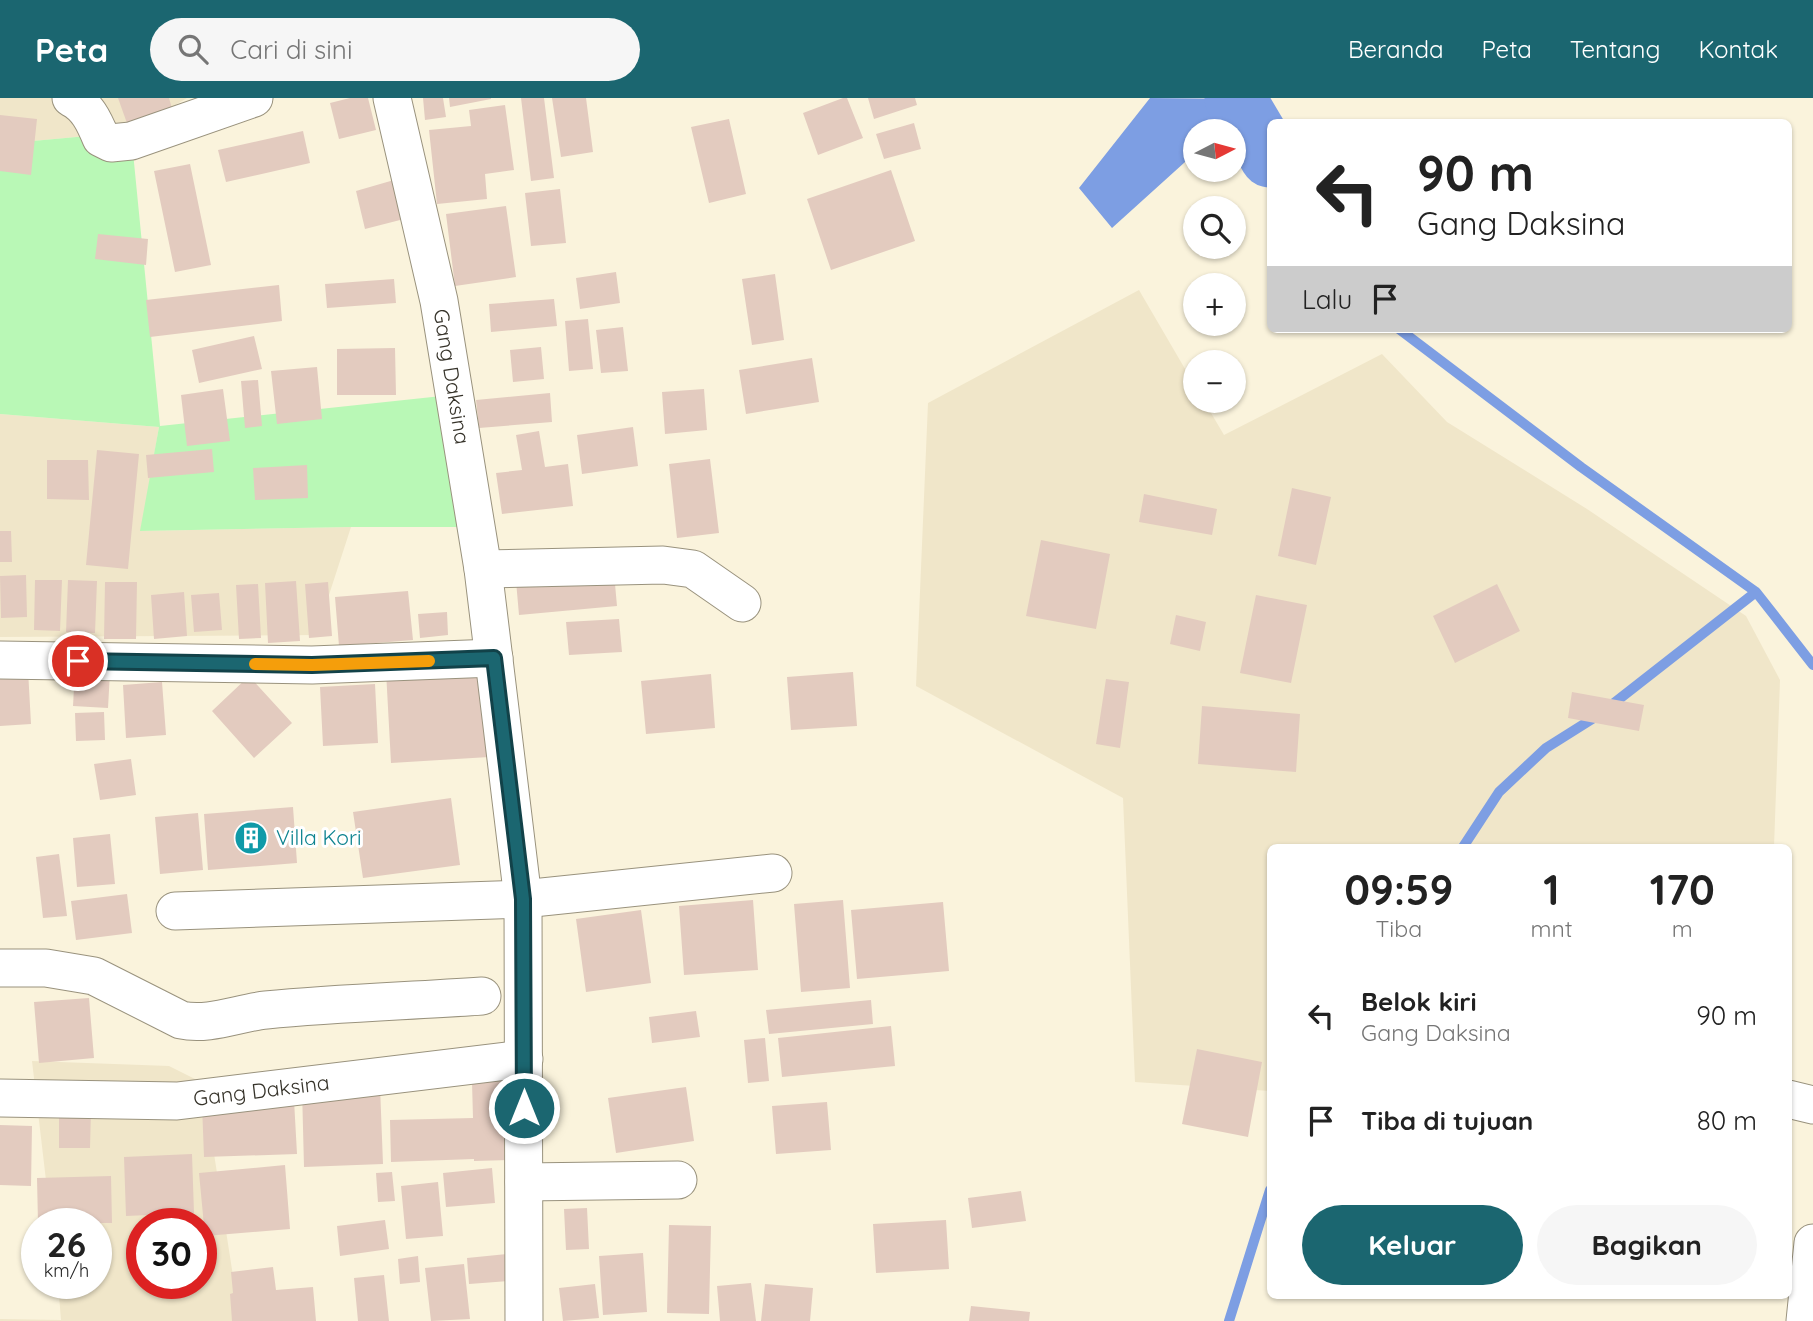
<!DOCTYPE html>
<html lang="id">
<head>
<meta charset="utf-8">
<style>
	:root { --surface:#fff; --page:#f6f6f6; --text:#222; --muted:#767676; --accent:#1b6670 }
	body { margin:0; font-family:Quicksand,sans-serif; background:var(--page); color:var(--text); height:100vh; display:flex; flex-direction:column; font-size:26px; white-space:nowrap }
	* { box-sizing:border-box; margin:0 }
	p { font-size:23px; color:var(--muted) }
	.icon { flex:none; width:38px; height:38px; fill:none; stroke:currentColor; stroke-width:2; stroke-linecap:round; stroke-linejoin:round }
	.map { position:relative; flex:1; overflow:hidden }
	.panel { position:absolute; left:1267px; top:746px; width:525px; height:455px; display:flex; flex-direction:column; background:var(--surface); border-radius:10px; box-shadow:0 2px 5px #0004 }
	.panel>* { flex:none }
	.top-card { position:absolute; left:1267px; top:21px; width:525px; height:214px; border-radius:10px; box-shadow:0 2px 5px #0004; background:#fff; color:var(--text); overflow:hidden }
	.needle { width:46px; rotate:84deg }
	.tools { position:absolute; left:1183px; top:21px; display:grid; gap:14px }
	.tools a { display:grid; place-items:center; width:63px; height:63px; border-radius:50%; background:var(--surface); box-shadow:0 2px 5px #0004; font-size:35px }
	.speed { position:absolute; left:21px; top:1110px; display:flex; gap:14px; font-size:35px; font-weight:700; text-align:center }
	.speed>* { display:grid; place-content:center; width:91px; height:91px; border-radius:50%; background:var(--surface); box-shadow:0 2px 5px #0004; line-height:1 }
	.speed small { font-size:18px; font-weight:400 }
	.speed .limit { border:10px solid #d22; background:#fff; color:#111 }
	.pin { position:absolute; display:grid; place-items:center; width:60px; height:60px; color:#fff; margin:-30px; border:4px solid #fff; border-radius:50%; box-shadow:0 2px 7px #0007 }
	.me { position:absolute; width:77px; margin:-38px; rotate:0deg; stroke-linejoin:round; filter:drop-shadow(0 0 5px #0008) }
	.turn { display:flex; align-items:center; gap:24px; height:147px; padding:0 35px; font-size:32px }
	.turn .icon { width:91px; height:91px; stroke-width:2.5 }
	.turn b { display:block; font-size:49px; line-height:60px }
	.then { display:flex; align-items:center; height:66px; padding:0 35px; background:#0003; gap:14px; font-size:26px }
	.eta { display:flex; justify-content:space-evenly; align-items:center; height:119px; text-align:center }
	.eta b { font-size:42px; font-weight:700; line-height:49px }
	.action { display:flex; gap:14px; margin-top:auto; padding:14px 35px }
	.action a { flex:1; height:80px; border-radius:42px; background:var(--accent); color:#fff; font-size:28px; font-weight:700; line-height:80px; text-align:center }
	.action a+a { background:var(--page); color:var(--text) }
	ul { padding:0; list-style:none }
	li { display:flex; align-items:center; gap:21px; height:105px; padding:0 35px }
	li div { flex:1 }
	li b { display:block; font-size:26px }
	li em { font-style:normal }
	header { display:flex; align-items:center; gap:42px; box-sizing:border-box; height:98px; padding:0 35px; background:var(--accent); color:#fff }
	header strong { font-size:33px }
	nav { display:flex; gap:38px; margin-inline-start:auto; font-size:24px }
	.search { width:490px; height:63px; background:var(--page); display:flex; align-items:center; gap:18px; box-sizing:border-box; padding:0 24px; border-radius:38px; color:var(--muted); font-size:26px }
	.map>svg:first-child { display:block }
	.built { fill:#f0e6c9; fill-rule:evenodd }
	.green { fill:#b9f8b6 }
	.water { fill:#7d9ee3 }
	.lines { fill:none; stroke-linecap:round; stroke-linejoin:round }
	.stream { stroke:#7d9ee3; stroke-width:10 }
	.river { stroke:#7d9ee3; stroke-width:61 }
	.building { fill:#e3cbbf }
	.minor-casing { stroke:#99927d; stroke-width:39 }
	.minor { stroke:#fff; stroke-width:37 }
	.route-casing { stroke:#124249; stroke-width:18 }
	.route { stroke:#1b6670; stroke-width:12 }
	.slow { stroke:#f59e0b; stroke-width:12 }
	.labels { text-anchor:middle; stroke-width:6; stroke-linejoin:round; paint-order:stroke }
	.street-label { font-size:21px; fill:#36332a; stroke:#fff }
	.culture-label { font-size:21px; fill:#0d838f; stroke:#fff; text-anchor:start }
</style>
</head>
<body>
<header>
<strong>Peta</strong>
<div class="search"><svg class="icon" aria-label="search" viewBox="0 0 24 24"><circle cx="10" cy="10" r="6"/><path d="M15 15l6 6"/></svg>Cari di sini</div>
<nav><a>Beranda</a><a>Peta</a><a>Tentang</a><a>Kontak</a></nav>
</header>
<div class="map">
<svg width="1813" height="1223" viewBox="0 0 1813 1223">
	<rect width="100%" height="100%" fill="#faf3dc"/>
	<path class="built" d="M0,0H187L131,34L0,46Z
		M1139,192L1195,288V303H1204L1224,337L1382,256L1447,324L1587,411L1746,518L1780,582L1774,749H1270V993L1135,984L1123,700L916,588L928,305Z
		M0,316L159,329L141,433L351,429L316,537L0,539Z
		M32,963L169,968L203,985L240,1223H0V1221L61,1222L58,1185H96V1125H51ZM142,1125H201V1185H142Z"/>
	<path class="green" d="M131,34L160,328L470,295L494,429H351L140,433L159,329L0,316V46Z"/>
	<path class="water" d="M1150,0L1256,1L1220,33H1195V55L1112,130L1079,90Z"/>
	<g class="lines">
		<path class="stream" d="M1399,231L1581,369L1756,494L1813,567
			M1463,749L1499,694L1546,650L1600,616L1756,494
			M1229,1223L1270,1092"/>
		<path class="river" d="M1235,0L1270,59"/>
	</g>
	<path class="building" d="M118,0H169L173,14L128,28Z
		M350,0H368L376,32L339,41L330,5Z
		M423,0H443L446,19L425,22Z
		M449,0H491V1L450,9Z
		M521,0H544L554,80L531,83Z
		M552,0H586L593,54L561,59Z
		M843,0H847L863,40L818,57L803,15Z
		M868,0H915L917,7L874,21Z
		M505,7L514,72L485,76L487,101L437,106L429,32L471,28L469,12Z
		M0,17L37,21L31,77L0,73Z
		M729,21L746,96L709,105L691,29Z
		M914,25L921,51L884,61L876,36Z
		M303,33L310,65L226,84L218,52Z
		M190,66L211,167L175,174L154,73Z
		M891,72L915,143L831,172L807,101Z
		M394,82L404,121L365,131L356,93Z
		M560,91L566,145L531,148L525,95Z
		M506,108L516,179L455,188L446,116Z
		M98,136L148,141L146,167L95,161Z
		M616,174L620,205L580,211L576,180Z
		M775,176L784,242L752,247L742,181Z
		M394,181L396,205L327,210L325,186Z
		M279,187L282,223L150,239L146,202Z
		M554,201L557,228L491,234L489,206Z
		M588,221L593,271L569,273L565,223Z
		M623,229L628,273L601,275L596,232Z
		M254,238L262,271L199,285L192,252Z
		M541,249L544,281L513,284L510,252Z
		M395,250L396,297H337V251Z
		M812,260L819,304L746,316L739,272Z
		M317,269L322,321L277,326L271,273Z
		M258,282L262,328L245,330L241,283Z
		M223,291L230,343L187,348L181,297Z
		M704,291L707,332L665,336L662,294Z
		M550,295L552,324L479,330L476,302Z
		M633,329L638,368L582,376L577,337Z
		M539,333L545,369L568,366L573,408L502,416L496,375L522,372L516,337Z
		M212,351L214,374L148,380L146,357Z
		M97,352L139,356L128,471L86,467Z
		M710,361L719,435L677,440L669,366Z
		M47,362H88L89,402L47,401Z
		M307,367L308,400L255,402L253,370Z
		M1292,390L1331,399L1316,467L1278,458Z
		M1144,396L1217,411L1212,437L1139,424Z
		M0,433H11L12,464H0Z
		M1041,442L1110,456L1096,531L1026,518Z
		M614,475L617,508L519,517L516,483Z
		M26,477L27,519L1,520L0,478Z
		M35,482H62L60,533L34,532Z
		M68,482L97,483L95,535L66,534Z
		M296,483L300,543L268,545L265,485Z
		M105,484H137L136,541H104Z
		M328,484L332,538L309,540L305,486Z
		M258,486L261,540L239,541L236,487Z
		M1497,486L1520,533L1455,565L1433,518Z
		M408,493L413,542L339,548L335,499Z
		M184,494L187,538L154,541L151,497Z
		M219,495L222,532L194,534L191,497Z
		M1256,497L1307,507L1291,585L1240,575Z
		M447,514L448,537L420,540L418,516Z
		M1176,517L1206,524L1200,553L1170,546Z
		M619,521L622,554L569,557L566,524Z
		M483,566L489,659L391,665L386,573Z
		M28,572L31,626L0,628V573Z
		M75,572L110,574L108,610L73,608Z
		M853,574L857,628L791,632L787,579Z
		M711,576L715,630L646,636L641,583Z
		M249,578L292,625L254,660L212,613Z
		M1106,581L1129,584L1120,650L1096,646Z
		M162,584L166,637L126,640L123,587Z
		M375,586L378,645L323,648L320,589Z
		M1572,594L1644,607L1639,633L1568,620Z
		M1202,608L1300,616L1296,674L1198,666Z
		M104,614L105,642L76,643L75,615Z
		M131,661L136,697L100,702L94,666Z
		M451,700L460,767L363,780L353,714Z
		M293,709L297,765L208,772L204,716Z
		M198,715L203,772L160,776L155,719Z
		M110,736L115,786L77,789L73,740Z
		M59,756L67,818L43,820L36,759Z
		M127,796L132,835L76,842L71,803Z
		M753,802L758,872L684,877L679,808Z
		M843,802L850,890L801,894L794,806Z
		M943,804L949,873L857,881L851,812Z
		M641,812L651,885L586,894L576,821Z
		M89,900L94,960L39,965L34,904Z
		M871,902L873,926L769,936L766,912Z
		M696,913L700,939L652,945L649,919Z
		M891,928L895,968L782,979L778,940Z
		M765,940L769,983L748,985L744,942Z
		M1197,951L1262,964L1248,1039L1182,1026Z
		M507,983L510,1062L474,1063V1061L391,1064L390,1022L473,1020L472,984Z
		M380,988L383,1066L304,1069L302,991Z
		M686,989L694,1043L616,1055L608,1000Z
		M294,1002L297,1056L204,1059L202,1006Z
		M827,1004L831,1052L776,1056L772,1008Z
		M59,1012H91L90,1050H59Z
		M0,1027L32,1028L31,1088L0,1087Z
		M192,1056L194,1115L126,1118L124,1059Z
		M285,1067L290,1131L205,1138L199,1075Z
		M492,1070L495,1105L446,1109L443,1075Z
		M392,1074L395,1103L378,1104L376,1075Z
		M111,1078L112,1125H38L37,1080Z
		M438,1084L443,1138L406,1141L401,1088Z
		M1021,1093L1026,1123L972,1130L968,1100Z
		M587,1110L589,1151L566,1152L564,1111Z
		M385,1122L389,1151L340,1158L337,1128Z
		M946,1122L949,1171L876,1175L873,1126Z
		M669,1127L711,1128L709,1216L667,1215Z
		M643,1155L647,1214L603,1217L599,1158Z
		M507,1156L509,1183L469,1186L467,1160Z
		M418,1158L420,1184L400,1186L398,1161Z
		M464,1166L470,1221L431,1223L425,1170Z
		M273,1169L276,1192L313,1189L316,1223H232L230,1196L233,1195L231,1174Z
		M384,1177L389,1223H358L354,1180Z
		M751,1185L756,1223H720L717,1188Z
		M595,1186L599,1220L563,1223L559,1190Z
		M765,1186L813,1190L810,1223H761Z
		M971,1208L1030,1214L1029,1223H969Z"/>
	<g class="lines">
		<defs>
			<g id="minor">
				<path d="M71,0C87,8 94,23 101,40L111,45L131,43L254,0"/>
				<path id="s1" d="M392,0L439,203L483,471L523,801L524,1223"/>
				<path d="M483,471L663,467L693,471L742,505"/>
				<path d="M0,562L312,567L494,560"/>
				<path d="M175,813L523,801L773,775"/>
				<path d="M0,870H46L94,878L181,922C209,928 238,915 266,912C338,905 410,903 482,898"/>
				<path id="s2" d="M0,1000L177,1003L524,961"/>
				<path d="M1788,1001L1813,1007"/>
				<path d="M524,1084L678,1082"/>
				<path d="M1805,1223L1813,1145"/>
			</g>
		</defs>
		<use href="#minor" class="minor-casing"/>
		<use href="#minor" class="minor"/>
	</g>
	<g class="lines">
		<defs>
			<path id="route" d="M78,563L312,567L494,560L523,801L524,1010"/>
		</defs>
		<use href="#route" class="route-casing"/>
		<use href="#route" class="route"/>
		<path class="slow" d="M255,566L312,567L429,563"/>
	</g>
	<defs>
		<symbol id="building-disc" viewBox="-11 -11 22 22"><circle r="9.5" fill="#0f9aa8" stroke="#fff"/><path d="M-4-6H4V6H1V3H-1V6H-4ZM-2.5-4.3h1.7v1.8h-1.7ZM.8-4.3h1.7v1.8H.8ZM-2.5-1h1.7V.8h-1.7ZM.8-1h1.7V.8H.8Z" fill="#fff"/></symbol>
	</defs>
	<g fill-rule="evenodd">
		<use href="#building-disc" x="232" y="721" width="38" height="38"/>
	</g>
	<g class="labels">
		<g class="street-label">
			<text dy="7" stroke="none"><textPath href="#s1" startOffset="285">Gang Daksina</textPath></text>
			<text dy="7" stroke="none"><textPath href="#s2" startOffset="262">Gang Daksina</textPath></text>
		</g>
		<g class="culture-label">
			<text x="276" y="747">Villa Kori</text>
		</g>
	</g>
</svg>
<div class="tools">
<a><svg class="needle" viewBox="-14 -14 28 28"><path d="M0-13l5 13h-10z" fill="#e53935"/><path d="M0 13l5-13h-10z" fill="#767676"/></svg></a>
<a><svg class="icon" aria-label="search" viewBox="0 0 24 24"><circle cx="10" cy="10" r="6"/><path d="M15 15l6 6"/></svg></a>
<a>+</a>
<a>−</a>
</div>
<div class="speed"><div>26<small>km/h</small></div><div class="limit">30</div></div>
<div class="pin" style="left:78px;top:563px;background:#d93025"><svg class="icon" aria-label="arrive" viewBox="0 0 24 24"><path d="M6 21V4h12l-3 4 3 4H6"/></svg></div>
<svg class="me" style="left:524px;top:1010px" viewBox="-20 -20 40 40"><circle r="17" fill="#1b6670" stroke="#fff" stroke-width="3"/><path d="M0-11L8 9 0 5-8 9z" fill="#fff"/></svg>
<div class="top-card">
<div class="turn"><svg class="icon" aria-label="left" viewBox="0 0 24 24"><path d="M17 20v-9H6M10 6l-5 5 5 5"/></svg><div><b>90 m</b>Gang Daksina</div></div>
<div class="then">Lalu<svg class="icon" aria-label="arrive" viewBox="0 0 24 24"><path d="M6 21V4h12l-3 4 3 4H6"/></svg></div>
</div>
<section class="panel">
<div class="eta">
<div><b>09:59</b><p>Tiba</p></div>
<div><b>1</b><p>mnt</p></div>
<div><b>170</b><p>m</p></div>
</div>
<ul>
<li><svg class="icon" aria-label="left" viewBox="0 0 24 24"><path d="M17 20v-9H6M10 6l-5 5 5 5"/></svg><div><b>Belok kiri</b><p>Gang Daksina</p></div><em>90 m</em></li>
<li><svg class="icon" aria-label="arrive" viewBox="0 0 24 24"><path d="M6 21V4h12l-3 4 3 4H6"/></svg><div><b>Tiba di tujuan</b></div><em>80 m</em></li>
</ul>
<div class="action"><a>Keluar</a><a>Bagikan</a></div>
</section>
</div>
</body>
</html>
